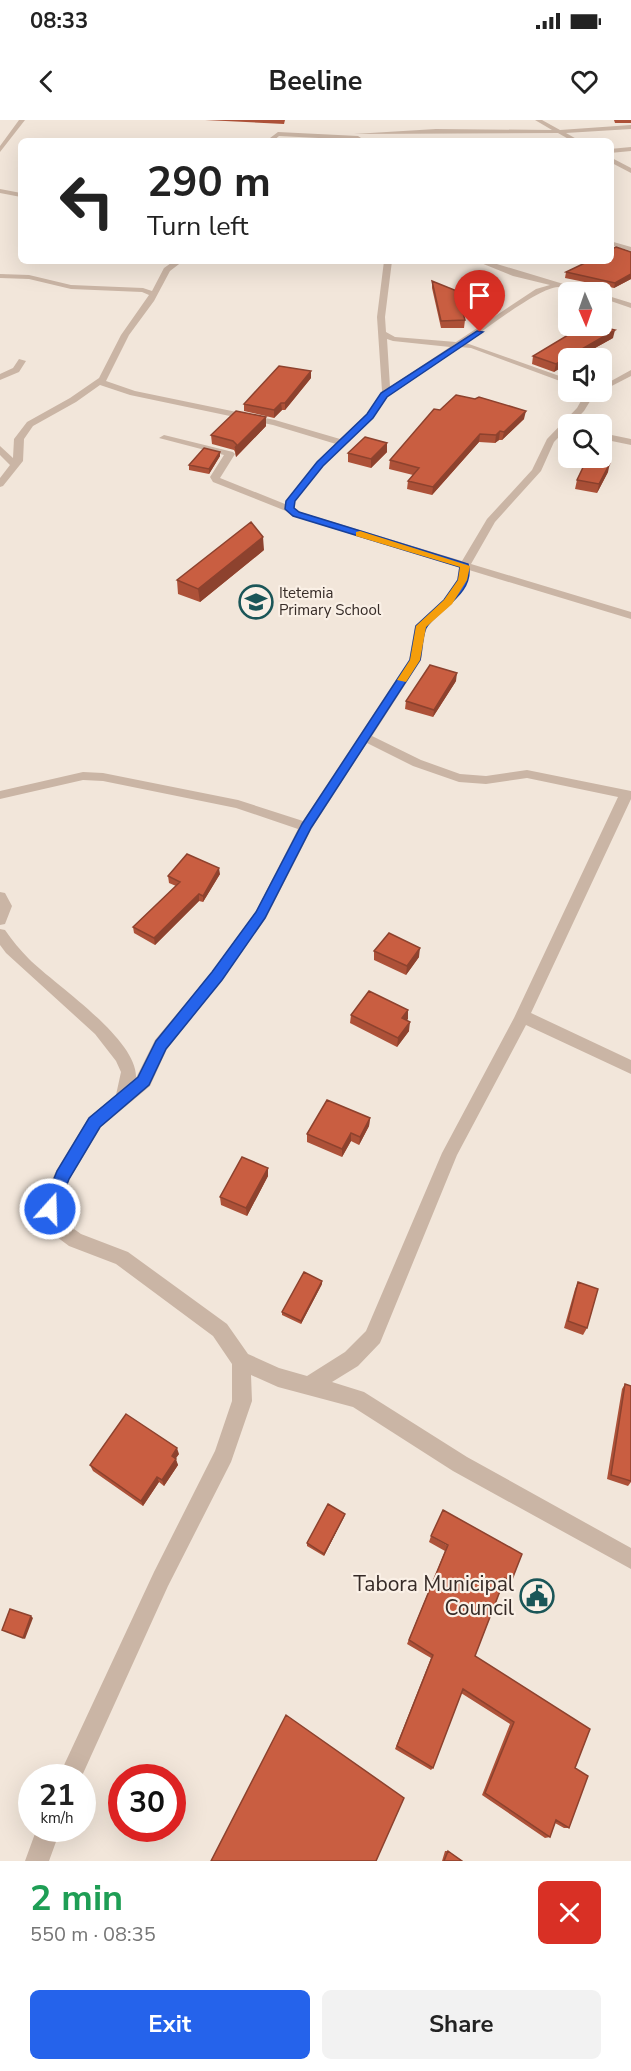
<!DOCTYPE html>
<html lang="en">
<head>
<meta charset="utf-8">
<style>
	:root { --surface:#fff; --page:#f2f2f2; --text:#222; --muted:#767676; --accent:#2563eb }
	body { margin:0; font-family:"Nunito Sans",sans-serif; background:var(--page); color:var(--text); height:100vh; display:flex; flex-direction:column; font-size:22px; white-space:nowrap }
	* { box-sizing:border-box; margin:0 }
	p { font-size:20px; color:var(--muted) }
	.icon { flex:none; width:33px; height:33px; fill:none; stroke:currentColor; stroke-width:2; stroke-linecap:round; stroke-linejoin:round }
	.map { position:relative; height:1741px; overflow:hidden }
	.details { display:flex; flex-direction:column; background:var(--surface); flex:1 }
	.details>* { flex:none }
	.hud { position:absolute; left:18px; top:18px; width:596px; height:126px; border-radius:9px; box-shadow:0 6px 24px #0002; background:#fff; color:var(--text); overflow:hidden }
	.needle { width:39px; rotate:178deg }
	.tools { position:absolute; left:558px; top:162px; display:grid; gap:12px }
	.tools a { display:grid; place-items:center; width:54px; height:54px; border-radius:9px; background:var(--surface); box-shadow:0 6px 24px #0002; font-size:30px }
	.speed { position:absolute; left:18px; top:1644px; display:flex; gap:12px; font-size:30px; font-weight:700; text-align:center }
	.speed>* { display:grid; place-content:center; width:78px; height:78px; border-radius:50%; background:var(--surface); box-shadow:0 6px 24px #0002; line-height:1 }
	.speed small { font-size:15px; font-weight:400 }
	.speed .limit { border:9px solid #d22; background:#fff; color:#111 }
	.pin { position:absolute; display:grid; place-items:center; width:51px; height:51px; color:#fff; margin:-62px -26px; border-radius:50% 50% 50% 0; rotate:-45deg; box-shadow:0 0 6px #0007 }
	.pin .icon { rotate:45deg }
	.me { position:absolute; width:66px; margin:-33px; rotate:20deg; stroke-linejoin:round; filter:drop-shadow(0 0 4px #0008) }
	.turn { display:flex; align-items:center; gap:21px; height:126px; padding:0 30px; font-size:27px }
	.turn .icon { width:78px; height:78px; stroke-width:2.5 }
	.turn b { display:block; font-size:42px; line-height:51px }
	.round { display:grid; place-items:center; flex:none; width:63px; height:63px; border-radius:9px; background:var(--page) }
	.summary { display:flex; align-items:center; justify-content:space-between; height:102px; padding:0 30px }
	h1 { font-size:36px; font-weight:700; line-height:45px; color:#1e9e55 }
	.primary-button { display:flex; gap:12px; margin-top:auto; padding:12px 30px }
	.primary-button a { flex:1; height:69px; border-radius:9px; background:var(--accent); color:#fff; font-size:24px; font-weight:700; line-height:69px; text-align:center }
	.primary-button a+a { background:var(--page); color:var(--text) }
	.status { display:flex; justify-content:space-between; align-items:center; height:42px; padding:0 30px; background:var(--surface); direction:ltr }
	.status svg { height:16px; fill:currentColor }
	header { display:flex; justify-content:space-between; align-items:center; height:78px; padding:0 30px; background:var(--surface); font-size:27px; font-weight:700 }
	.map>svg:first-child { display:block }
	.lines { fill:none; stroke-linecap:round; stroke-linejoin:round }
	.minor { fill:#cab5a5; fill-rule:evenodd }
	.wall { fill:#ad5138 }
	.shaded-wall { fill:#8d422e }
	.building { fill:#c95e41; stroke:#8d422e; stroke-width:1.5 }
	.route { fill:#2563eb; stroke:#184099; stroke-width:1.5 }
	.slow { fill:#f59e0b }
	.labels { text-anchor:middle; stroke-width:4.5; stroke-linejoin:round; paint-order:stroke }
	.far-poi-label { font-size:15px; fill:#362b27; stroke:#faf0e6; text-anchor:start }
	.near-poi-label { font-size:21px; fill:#362b27; stroke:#faf0e6; text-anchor:end }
</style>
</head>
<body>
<div class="status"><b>08:33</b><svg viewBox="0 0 49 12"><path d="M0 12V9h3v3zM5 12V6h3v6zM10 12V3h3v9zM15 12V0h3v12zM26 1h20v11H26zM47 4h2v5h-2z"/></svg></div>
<header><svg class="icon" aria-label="back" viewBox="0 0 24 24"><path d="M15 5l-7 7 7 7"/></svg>Beeline<svg class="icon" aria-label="heart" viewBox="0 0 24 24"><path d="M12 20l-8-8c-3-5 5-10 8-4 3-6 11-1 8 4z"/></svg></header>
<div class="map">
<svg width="631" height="1741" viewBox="0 0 631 1741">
	<rect width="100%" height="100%" fill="#f2e6da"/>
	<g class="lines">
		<path class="minor" d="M19,0H25L0,32V26Z
			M535,0H542L560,10L631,5V9L566,13L580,21H572L558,13L354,14L436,9L552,10Z
			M278,12L358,16L361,18L358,20L279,16L273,21H266Z
			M631,27V31L610,33V29Z
			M610,37L631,48V53L610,42Z
			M0,69L21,73V77L0,73Z
			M610,121L631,127V131L610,125Z
			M174,141H183L170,151L154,181L129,215L106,261L135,271L275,300L340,319L367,294L382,271L377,197L384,141H392L385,197L386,212L395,217L456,222L536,169L550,165L513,156L476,141H487L590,172C579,173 569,167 558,167C538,168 485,210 466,223L568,259V264L471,228L460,227L387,277L373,298L323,346L295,381V388L300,392L462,441L487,399L532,350L547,319L577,288L585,274L590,272H599L592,278L584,291L554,322L541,351L495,402L471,444L631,492V499L469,450L467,460L452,484L426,507L421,540L372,616L421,640L460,654L486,656L527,650L631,671V679L531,893L631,940V954L526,905L457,1035L380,1223L358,1246L332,1262L364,1272L467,1337L631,1428V1449L453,1351L353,1287L278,1267L251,1255L252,1281L231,1342L168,1466L81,1658H58L154,1452L215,1331L232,1281V1244L213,1216L116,1144L69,1126L45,1108L42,1102L43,1080L56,1051L89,997L116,975L121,952L116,941L95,914L6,833L0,825V809L5,810C12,820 20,830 29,839C55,865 138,919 136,958L155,920L212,852L256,791L298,709L236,688L103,661L83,660L0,679V671L83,652L103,653L238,680L303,701L409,540L415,506L444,480L457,460L459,447L292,396L286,391L213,362L210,357L224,335L159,318L164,315L233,332L235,334L220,358L285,384L317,342L336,324L273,305L130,275L100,265L76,282L33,306L24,319L23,341L3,366L0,367V358L10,345L0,335V326L13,338L14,319L27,302L70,278L99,258L121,215L149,175L142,172L71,169L29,159L0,158V154L29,155L71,165L143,168L152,171L164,148ZM387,219L393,221L450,227L390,267ZM367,623L413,646L459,662L486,664L527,658L618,677L514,898L442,1033L366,1211L345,1232L307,1256L279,1248L248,1234L227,1204L128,1132L81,1114L60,1099L61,1080L69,1060L101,1007L150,966L167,929L222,860L266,798L312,708Z
			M602,174L631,183V188L602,178Z
			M19,239L26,241L19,252L0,260V254L13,248Z
			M631,250V256L602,271V266Z
			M602,313L631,319V325L602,319Z
			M0,772L5,773L12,786L5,804L0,805Z
			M37,1708H61L49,1741H25Z"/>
	</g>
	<path class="wall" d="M205,0H285L284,4Z
		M614,0H631V3H615Z
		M631,132V159L614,168L565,158L566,152Z
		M432,161L465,200L464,208H441L432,168Z
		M613,218L577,238H568L554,252L532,244L533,236Z
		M311,258L285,290H282L274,298L244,291V284Z
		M440,290L524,299L502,320H499L495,323L479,322L432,375L407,369L408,361L413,355L389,349L390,340Z
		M266,297V306L236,337L235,332L234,330L212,324L211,315Z
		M387,323V332L371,348L348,342V333Z
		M220,332V336L209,354L189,350V345Z
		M608,352L597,373L575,369L577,360Z
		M264,430L200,482L178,474L177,460Z
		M456,561L433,597L405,589L406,581Z
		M220,754L203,782L199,781L155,825L134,813L133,807L176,766L169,763L168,756Z
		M374,831L419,837L406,855L374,840Z
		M408,890L407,900L409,911L397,927L350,903L351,895Z
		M370,998L369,1006L359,1025L351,1021L342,1037L307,1022V1014Z
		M268,1048V1056L247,1096L221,1085L220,1077Z
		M578,1162L587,1208L583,1215L564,1208L575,1169Z
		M322,1164L301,1204L282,1195V1192Z
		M625,1264L631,1266V1362L628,1366L607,1359L622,1269Z
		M179,1334L175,1339L178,1345L164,1366L159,1362L143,1386L93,1351L90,1345Z
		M344,1397L324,1436L307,1426V1423Z
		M431,1416L511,1462L508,1467L503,1464L475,1536L575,1648L569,1708H564L555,1703L550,1717L545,1718L482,1675L510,1604L461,1573L433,1648L431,1650L395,1629L431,1538L407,1524L445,1431L429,1422Z
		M445,1731H448L462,1741H442Z"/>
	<path class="shaded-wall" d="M631,154V159L614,168L615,163Z
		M615,210L613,218L577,238H568V244L554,252L556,244Z
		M311,251V258L285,290V283Z
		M281,283L282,290L274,298V290Z
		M526,291L524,299L502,320L504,312Z
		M266,297V306L236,337L235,328Z
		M500,311L499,320L495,323L496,315Z
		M480,314L479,322L432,375L433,367Z
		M387,323V332L371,348V339Z
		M220,332V336L209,354V349Z
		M610,343L608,352L597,373L599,364Z
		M263,417L264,430L200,482L198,469Z
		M457,553L456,561L433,597L434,590Z
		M219,748L220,754L203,782V776Z
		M199,774V781L155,825L154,818Z
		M420,828L419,837L406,855L407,846Z
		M408,890V899L401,907L402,898Z
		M410,902L409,911L397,927L398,918Z
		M370,998L369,1006L359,1025L360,1017Z
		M351,1013V1021L342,1037V1029Z
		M268,1048V1056L247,1096L246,1088Z
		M322,1161V1164L301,1204V1201Z
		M177,1328L179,1334L174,1341L172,1336Z
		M176,1339L178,1345L164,1366L162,1360Z
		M157,1357L159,1362L143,1386L141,1381Z
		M345,1394L344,1397L324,1436V1434Z
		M31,1496L33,1498L25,1519L23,1518Z"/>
	<path class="building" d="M616,127L631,132V154L615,163L566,152L589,141H610V130Z
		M432,161L457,171L465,200L441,201Z
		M583,206H598L615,210L556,244L533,236Z
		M279,246L311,251L285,283H281L274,290L244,284Z
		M456,275L475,279L479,277L526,291L504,312L500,311L496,315L480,314L433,367L408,361L419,348L390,340L434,289L440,290Z
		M236,291L266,297L235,328L237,325L233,321L211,315Z
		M365,317L387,323L371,339L348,333Z
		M204,328L220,332L209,349L189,345Z
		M587,339L610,343L599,364L577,360Z
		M251,402L263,417L198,469L177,460Z
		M430,545L457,553L434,590L406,581Z
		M187,734L219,748L203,776L199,774L154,818L133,807L180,762L168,756Z
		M389,813L420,828L407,846L374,831Z
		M369,871L408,890L402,898L410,902L398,918L351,895Z
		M327,980L370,998L360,1017L351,1013L342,1029L307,1014Z
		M242,1037L268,1048L246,1088L220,1077Z
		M304,1152L322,1161L301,1201L282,1192Z
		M578,1162L598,1169L587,1208L568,1201Z
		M625,1264L631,1266V1361L611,1355Z
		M126,1294L177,1328L172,1336L176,1339L162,1360L157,1357L141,1381L90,1345Z
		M328,1384L345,1394L324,1434L307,1423Z
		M443,1390L522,1434L511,1462L505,1458L475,1536L590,1609L575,1648L588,1656L569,1708L556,1700L550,1717L485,1673L514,1602L463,1569L433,1648L397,1626L433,1535L409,1520L448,1425L431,1416Z
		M10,1489L31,1496L23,1518L2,1510Z
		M286,1595L404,1678L376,1741H211Z
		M448,1731L462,1741H444Z"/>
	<path class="route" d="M477,211L483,212L387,277L373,298L323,346L295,381L294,388L299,392L468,444C476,474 436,490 426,508C422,516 422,531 420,540L311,708L265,798L222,860L166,929L149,965L100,1007L69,1059L56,1094H44L42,1089L57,1051L89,998L138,957L156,921L212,852L256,792L302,704L410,540L416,506L444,480L458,460L460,447L293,396L285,389L286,381L317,342L367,294L381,273Z"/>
	<path class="slow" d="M360,411L470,446L467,460L452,484L426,507L420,540L406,562L397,560L410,540L416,506L444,480L458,460L460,447L356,416V412Z"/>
	<defs>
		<symbol id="school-ring" viewBox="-11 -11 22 22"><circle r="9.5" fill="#faf0e6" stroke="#1b5658" stroke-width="1.5"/><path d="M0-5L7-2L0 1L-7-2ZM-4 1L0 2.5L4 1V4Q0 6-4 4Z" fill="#1b5658"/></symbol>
		<symbol id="civic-ring" viewBox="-11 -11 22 22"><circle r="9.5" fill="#faf0e6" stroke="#1b5658" stroke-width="1.5"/><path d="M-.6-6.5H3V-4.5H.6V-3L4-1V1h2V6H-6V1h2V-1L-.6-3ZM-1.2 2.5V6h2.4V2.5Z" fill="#1b5658"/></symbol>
	</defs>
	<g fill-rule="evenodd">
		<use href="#school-ring" x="237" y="463" width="38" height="38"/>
		<use href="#civic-ring" x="518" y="1457" width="38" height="38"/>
	</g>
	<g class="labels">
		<g class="far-poi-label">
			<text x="279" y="478">Itetemia<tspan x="279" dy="17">Primary School</tspan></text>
		</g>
		<g class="near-poi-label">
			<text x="514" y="1471">Tabora Municipal<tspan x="514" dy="24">Council</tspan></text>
		</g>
	</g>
</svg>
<div class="tools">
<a><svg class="needle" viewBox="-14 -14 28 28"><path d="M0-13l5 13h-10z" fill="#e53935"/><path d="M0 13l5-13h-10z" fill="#767676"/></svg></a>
<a><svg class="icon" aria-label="sound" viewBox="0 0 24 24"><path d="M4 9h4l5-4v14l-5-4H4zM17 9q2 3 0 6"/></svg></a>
<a><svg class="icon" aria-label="search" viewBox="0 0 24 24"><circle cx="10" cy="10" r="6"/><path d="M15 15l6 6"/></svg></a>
</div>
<div class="speed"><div>21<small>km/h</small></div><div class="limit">30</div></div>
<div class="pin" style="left:480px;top:212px;background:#d93025"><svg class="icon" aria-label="arrive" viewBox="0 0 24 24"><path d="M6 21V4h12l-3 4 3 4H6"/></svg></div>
<svg class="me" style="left:50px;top:1089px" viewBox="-20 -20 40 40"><circle r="17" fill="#2563eb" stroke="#fff" stroke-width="3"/><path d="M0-11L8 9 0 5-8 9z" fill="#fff"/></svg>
<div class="hud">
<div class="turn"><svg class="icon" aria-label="left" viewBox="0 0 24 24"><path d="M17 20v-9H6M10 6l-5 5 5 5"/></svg><div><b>290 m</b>Turn left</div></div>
</div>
</div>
<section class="details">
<div class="summary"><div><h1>2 min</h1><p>550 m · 08:35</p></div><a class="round" style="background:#d93025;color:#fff"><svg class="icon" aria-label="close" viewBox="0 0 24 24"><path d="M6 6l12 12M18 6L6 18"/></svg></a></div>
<div class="primary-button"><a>Exit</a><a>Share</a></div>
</section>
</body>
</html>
